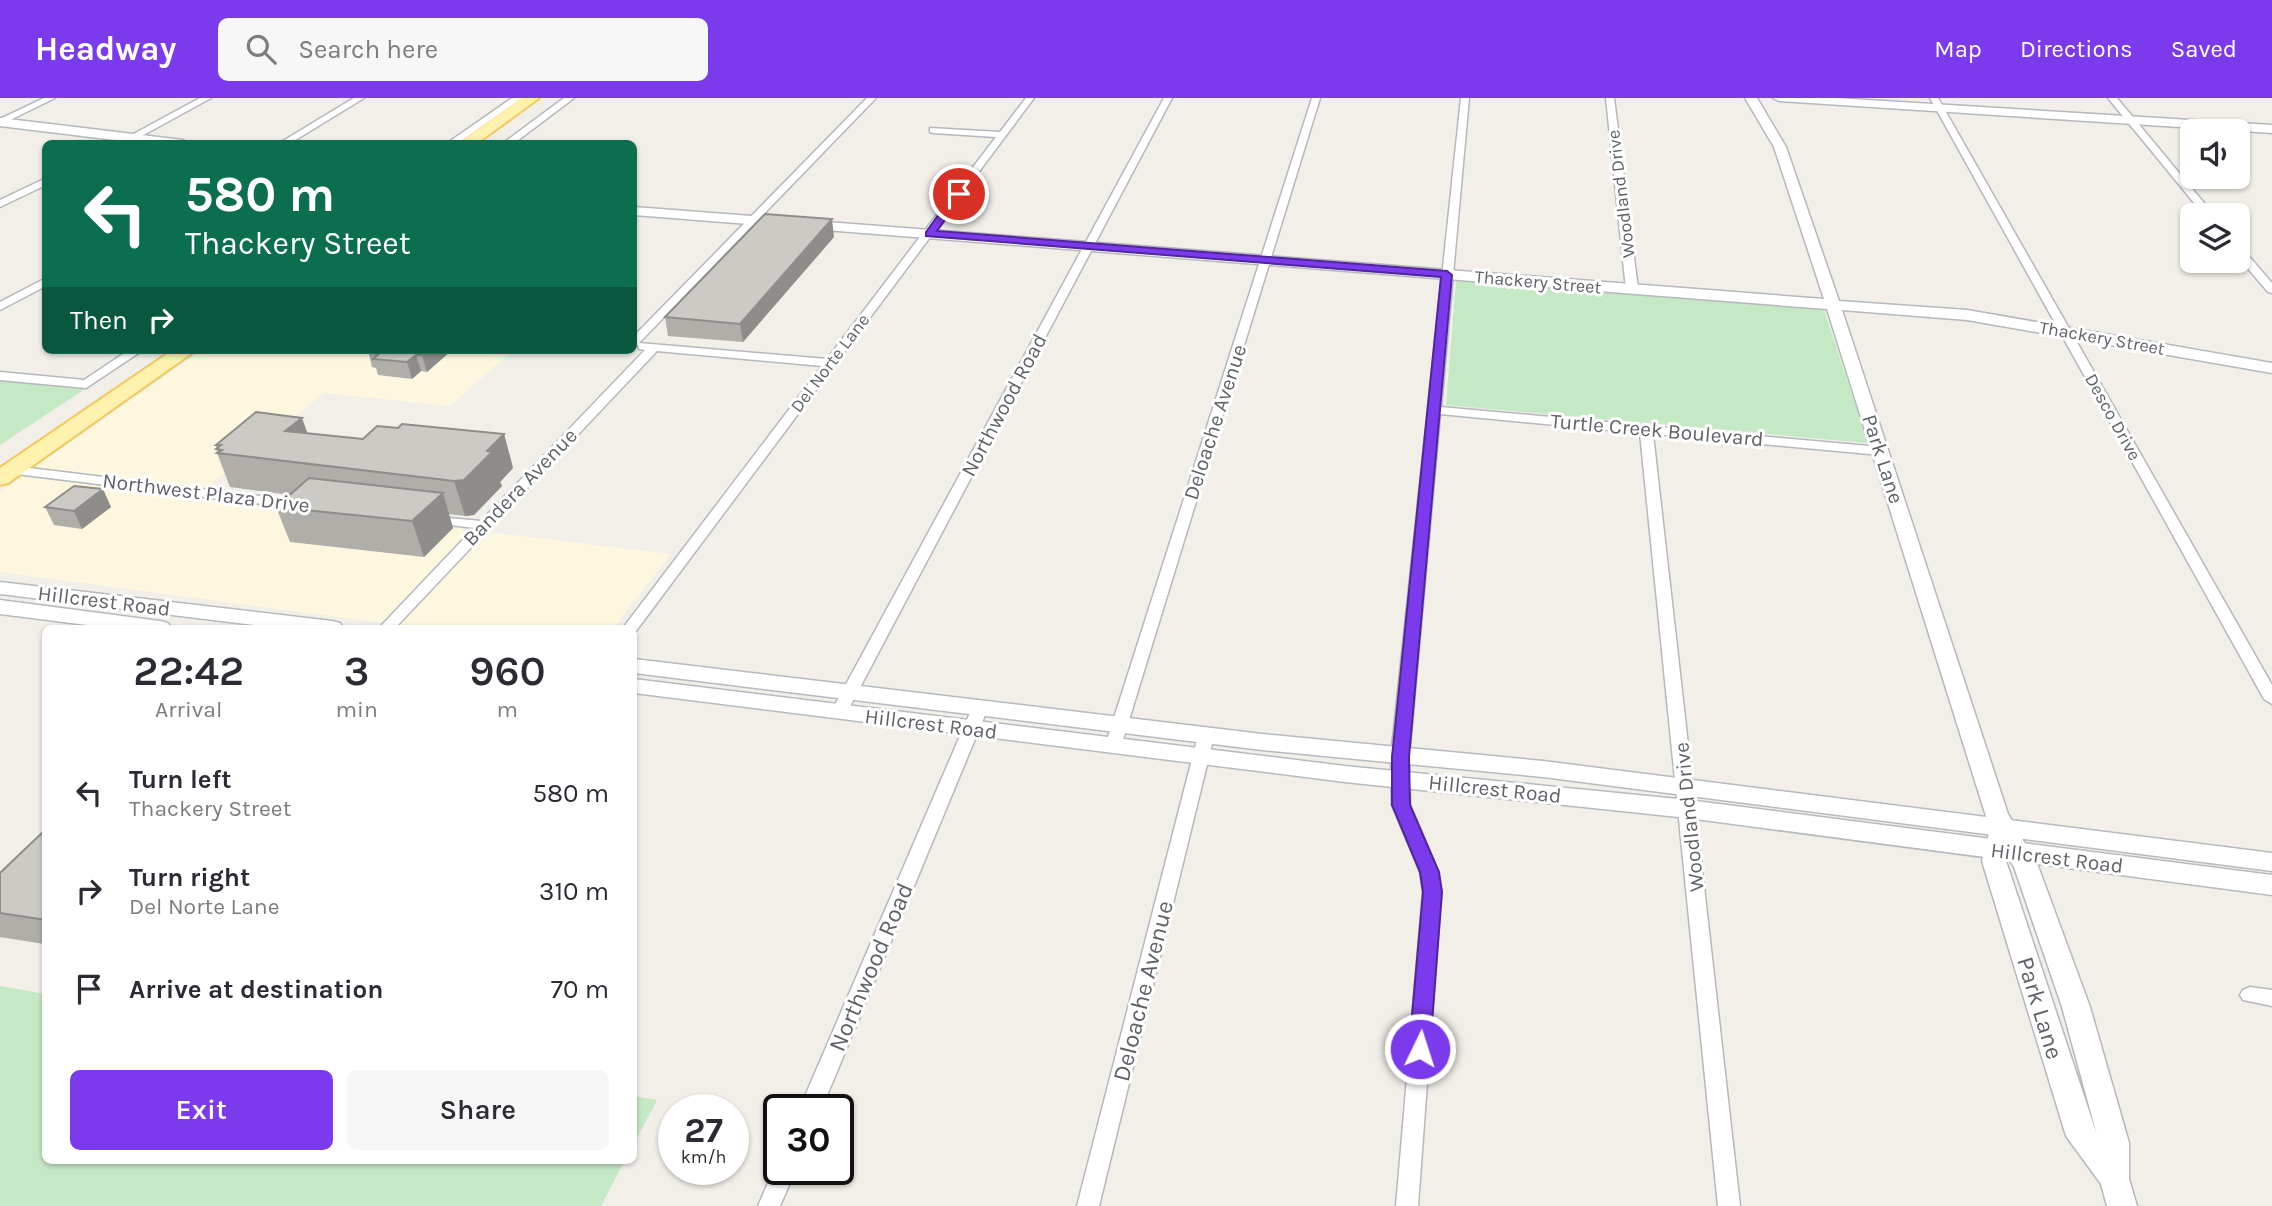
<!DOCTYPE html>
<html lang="en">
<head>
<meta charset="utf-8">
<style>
	:root { --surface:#fff; --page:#f7f7f7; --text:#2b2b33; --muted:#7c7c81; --accent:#7c3aed }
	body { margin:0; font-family:Karla,sans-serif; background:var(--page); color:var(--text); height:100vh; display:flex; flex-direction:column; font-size:26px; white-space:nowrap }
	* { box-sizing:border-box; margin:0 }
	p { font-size:23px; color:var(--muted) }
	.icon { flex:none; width:38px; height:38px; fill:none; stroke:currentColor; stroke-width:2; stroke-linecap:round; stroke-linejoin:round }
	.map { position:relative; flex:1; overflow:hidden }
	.drawer { position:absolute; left:42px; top:527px; width:595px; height:539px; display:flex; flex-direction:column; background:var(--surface); border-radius:10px; box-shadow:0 2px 5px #0004 }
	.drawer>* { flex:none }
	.hud { position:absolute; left:42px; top:42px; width:595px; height:214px; border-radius:10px; box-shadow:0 2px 5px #0004; background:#0b6e4f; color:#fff; overflow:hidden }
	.tools { position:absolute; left:2180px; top:21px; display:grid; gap:14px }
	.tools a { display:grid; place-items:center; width:70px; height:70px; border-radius:10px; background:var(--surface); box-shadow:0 2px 5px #0004; font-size:35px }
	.speed { position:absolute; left:658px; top:996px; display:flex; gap:14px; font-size:35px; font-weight:700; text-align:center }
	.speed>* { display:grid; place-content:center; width:91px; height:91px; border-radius:50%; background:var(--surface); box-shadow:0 2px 5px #0004; line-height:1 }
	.speed small { font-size:18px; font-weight:400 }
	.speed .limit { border:4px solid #111; border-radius:10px; background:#fff; color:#111 }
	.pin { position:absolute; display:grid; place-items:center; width:60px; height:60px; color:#fff; margin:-30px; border:4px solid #fff; border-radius:50%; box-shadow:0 2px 7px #0007 }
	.me { position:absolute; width:77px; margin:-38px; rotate:4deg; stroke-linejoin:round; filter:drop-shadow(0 0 5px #0008) }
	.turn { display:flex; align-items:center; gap:24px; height:147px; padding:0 28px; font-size:32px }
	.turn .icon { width:91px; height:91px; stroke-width:2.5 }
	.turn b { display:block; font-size:49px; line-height:60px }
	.then { display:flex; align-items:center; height:66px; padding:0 28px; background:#0003; gap:14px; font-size:26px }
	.eta { display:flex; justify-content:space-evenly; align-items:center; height:119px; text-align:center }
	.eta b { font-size:42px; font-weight:600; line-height:49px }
	.button { display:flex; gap:14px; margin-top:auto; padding:14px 28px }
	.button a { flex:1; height:80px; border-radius:10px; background:var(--accent); color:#fff; font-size:28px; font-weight:600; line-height:80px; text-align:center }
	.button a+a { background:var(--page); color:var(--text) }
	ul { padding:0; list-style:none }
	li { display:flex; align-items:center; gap:21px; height:98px; padding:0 28px }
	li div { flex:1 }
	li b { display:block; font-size:26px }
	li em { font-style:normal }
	header { display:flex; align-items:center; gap:42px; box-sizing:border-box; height:98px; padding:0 35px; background:var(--accent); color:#fff }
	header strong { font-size:33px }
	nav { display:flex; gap:38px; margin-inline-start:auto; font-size:24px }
	.search { width:490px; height:63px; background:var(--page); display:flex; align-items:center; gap:18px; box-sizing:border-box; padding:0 24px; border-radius:10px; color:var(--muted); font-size:26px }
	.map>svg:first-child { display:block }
	.commercial { fill:#fef7e0 }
	.green { fill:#c5e8c5 }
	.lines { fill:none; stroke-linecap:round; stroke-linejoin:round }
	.minor-casing { stroke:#b5b8bc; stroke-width:3 }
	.tertiary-casing { stroke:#b5b8bc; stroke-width:3 }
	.secondary-casing { stroke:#b6babf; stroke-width:3 }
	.primary-casing { stroke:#f2c960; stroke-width:4 }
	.minor { fill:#fff; fill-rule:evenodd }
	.tertiary { fill:#fff; fill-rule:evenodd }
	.secondary { fill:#fff; fill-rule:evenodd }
	.primary { fill:#fff2af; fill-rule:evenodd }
	.wall { fill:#afaea9 }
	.shaded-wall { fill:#8f8d8a }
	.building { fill:#cccac5; stroke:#8f8d8a; stroke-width:2 }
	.route { fill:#7c3aed; stroke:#51269a; stroke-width:2 }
	.labels { text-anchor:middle; stroke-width:6; stroke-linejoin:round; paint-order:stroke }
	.far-street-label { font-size:18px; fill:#5f6368; stroke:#fff }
	.street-label { font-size:21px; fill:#5f6368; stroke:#fff }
	.near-street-label { font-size:24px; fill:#5f6368; stroke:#fff }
</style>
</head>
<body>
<header>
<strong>Headway</strong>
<div class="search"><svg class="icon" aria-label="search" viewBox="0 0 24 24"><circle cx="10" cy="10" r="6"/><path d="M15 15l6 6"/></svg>Search here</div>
<nav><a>Map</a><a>Directions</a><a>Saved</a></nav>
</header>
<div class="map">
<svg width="2272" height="1108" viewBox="0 0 2272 1108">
	<rect width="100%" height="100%" fill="#f1efe8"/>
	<path class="commercial" d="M202,252H513L450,308L324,295L194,399L671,456L613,530H421L0,474V394Z"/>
	<path class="green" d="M1456,183L1824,212L1868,345L1446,307Z
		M0,280L88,289L0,347Z
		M0,888L45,896L46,1062H625L601,1108H0Z
		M634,998L657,1002L634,1046Z"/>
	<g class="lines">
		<defs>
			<path id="minor" d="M44,0H55L0,27V21Z
				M200,0H211L127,46H115Z
				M354,0H364L289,46H278Z
				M512,0H522L457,46H446Z
				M564,0H574L513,46H502Z
				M867,0H876L639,245L827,261L996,39L933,35L930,34V30L1000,34L1026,0H1034L636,533L634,534V530H623L822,268L657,253L395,530H379L474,430L427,424L425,421L427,418L481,423L645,252L639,251L638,247H634V238Z
				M1164,0H1172L847,614L839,619L833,618L831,614Z
				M1312,0H1320L1121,648L1113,653L1107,652L1105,648Z
				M1461,0H1469L1441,309L1880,349L1887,353L1880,357L1653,336L1740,1108H1718L1640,335L1440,316L1409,659L1410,707L1438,774L1441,794L1418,1108H1396L1423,794L1420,774L1392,707L1391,659Z
				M1606,0H1614L1638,191L1632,194L1626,191Z
				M1930,0H1938L2272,587V606L2264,601Z
				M2108,0H2117L2214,117H2204Z
				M46,80V87L0,109V102Z
				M2238,149L2242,150L2272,185V195L2268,194L2238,159Z
				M46,180V188L0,212V204Z
				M129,252H143L86,290L0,282V274L84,282Z
				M13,368L302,403L309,407L302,411L8,375L6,372Z
				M980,605L988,610L821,1012H799L972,610Z
				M1206,633L1214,638L1099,1108H1077L1198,638Z
				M2250,889L2272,892V908L2243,902L2240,897L2243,892Z
				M777,1064L779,1071H796L780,1108H758Z"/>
			<path id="tertiary" d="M1745,0H1757L1786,49L1839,203L1967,212L2272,265V275L1967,222L1842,212L2008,716L2038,768L2090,909L2129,1045V1081L2137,1108H2107L2101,1086L2066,1038L1982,763L1990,731L1827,211L634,117V109L1824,201L1774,49ZM2007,758L2014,769L2062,909L2097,1037L2006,763Z
				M1773,0H1835L2272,27V35L1779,3Z
				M0,20L183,42L189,46H148L0,28Z"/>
			<path id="secondary" d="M0,484L332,523L340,525L343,530H279L0,496Z
				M0,502L160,523L168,525L171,530H111L0,516Z
				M634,561L1262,636L1543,663L2272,755V773L1543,679L1262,652L634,575Z
				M634,581L1345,668L1688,702L2272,777V797L1688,720L1345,684L634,595Z"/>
			<path id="primary" d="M522,0H539L476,46H458Z
				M173,252H196L8,385L0,387V370Z"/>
		</defs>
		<use href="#minor" class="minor-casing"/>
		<use href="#tertiary" class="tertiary-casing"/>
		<use href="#secondary" class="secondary-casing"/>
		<use href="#primary" class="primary-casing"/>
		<use href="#minor" class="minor"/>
		<use href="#tertiary" class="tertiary"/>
		<use href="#secondary" class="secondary"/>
		<use href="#primary" class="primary"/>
	</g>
	<path class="wall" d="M834,139L743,244L668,238L665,219Z
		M368,252H452L427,274L421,273L412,281L378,277L376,270L372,269Z
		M398,330L504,336L513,370L500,384L502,388L474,417L465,418L449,416L453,430L424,459L290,444L276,409L290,397L230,389L217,355L216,347L307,335L363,341Z
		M45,409H111L82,431L54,427Z
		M46,731V849L44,846L0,839V775Z"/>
	<path class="shaded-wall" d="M832,121L834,139L743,244L740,226Z
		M428,252H452L427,274L422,257Z
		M416,257L421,273L412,281L407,264Z
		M302,320L314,353L285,333Z
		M504,336L513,370L500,384L502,388L474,417L465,418L454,383Z
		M103,391L111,409L82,431L74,413Z
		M443,395L453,430L424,459L412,423Z"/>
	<path class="building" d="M765,116L832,121L740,226L665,219Z
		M368,252H428L422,257H416L407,264L373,261L381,254L367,253Z
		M256,314L302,320L285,333L363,341L377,328L398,330L402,326L504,336L487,353L492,354L464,382L454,383L217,355L222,352L216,351L221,347H216Z
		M309,380L443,395L412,423L276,409Z
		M74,388L103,391L74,413L45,409Z
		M46,731V822L0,815V775Z"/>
	<path class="route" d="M959,93L964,96L937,133L1447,173L1452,177L1409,659L1410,707L1439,774L1442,794L1430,951L1427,957L1420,959L1412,957L1409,951L1423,794L1420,774L1392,707V659L1441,179L926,138V134L955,94Z"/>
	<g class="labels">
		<g class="far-street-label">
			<text transform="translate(1621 96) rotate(-97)" y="6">Woodland Drive</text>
			<text transform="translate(1538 184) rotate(5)" y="6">Thackery Street</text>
			<text transform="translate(2102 240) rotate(10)" y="6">Thackery Street</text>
			<text transform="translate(830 265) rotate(-53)" y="6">Del Norte Lane</text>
			<text transform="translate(2113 319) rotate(61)" y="6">Desco Drive</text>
		</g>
		<g class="street-label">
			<text transform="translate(1004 307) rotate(-62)" y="7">Northwood Road</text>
			<text transform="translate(1215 324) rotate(-72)" y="7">Deloache Avenue</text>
			<text transform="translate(1657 332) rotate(5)" y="7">Turtle Creek Boulevard</text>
			<text transform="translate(1883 361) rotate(72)" y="7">Park Lane</text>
			<text transform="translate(520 389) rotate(-46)" y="7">Bandera Avenue</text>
			<text transform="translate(206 395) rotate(7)" y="7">Northwest Plaza Drive</text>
			<text transform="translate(104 503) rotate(7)" y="7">Hillcrest Road</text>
			<text transform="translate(931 626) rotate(7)" y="7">Hillcrest Road</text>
			<text transform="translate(1495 691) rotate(6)" y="7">Hillcrest Road</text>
			<text transform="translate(1689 719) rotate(-96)" y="7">Woodland Drive</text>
			<text transform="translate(2057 760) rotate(7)" y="7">Hillcrest Road</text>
		</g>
		<g class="near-street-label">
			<text transform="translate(871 869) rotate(-67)" y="8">Northwood Road</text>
			<text transform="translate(1143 893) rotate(-76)" y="8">Deloache Avenue</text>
			<text transform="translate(2040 910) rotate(73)" y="8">Park Lane</text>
		</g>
	</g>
</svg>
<div class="tools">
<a><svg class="icon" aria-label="sound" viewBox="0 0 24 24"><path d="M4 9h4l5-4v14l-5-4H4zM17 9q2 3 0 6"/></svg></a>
<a><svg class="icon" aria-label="layers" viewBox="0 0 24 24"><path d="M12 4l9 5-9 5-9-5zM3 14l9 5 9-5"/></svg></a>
</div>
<div class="speed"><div>27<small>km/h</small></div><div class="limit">30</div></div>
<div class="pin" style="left:959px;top:96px;background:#d93025"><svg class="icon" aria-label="arrive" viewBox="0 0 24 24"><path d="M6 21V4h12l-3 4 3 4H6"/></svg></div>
<svg class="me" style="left:1420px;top:951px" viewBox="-20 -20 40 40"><circle r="17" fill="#7c3aed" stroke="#fff" stroke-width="3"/><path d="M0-11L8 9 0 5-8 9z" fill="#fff"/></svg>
<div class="hud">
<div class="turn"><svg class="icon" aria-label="left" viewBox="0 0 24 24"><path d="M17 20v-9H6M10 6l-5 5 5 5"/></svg><div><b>580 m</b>Thackery Street</div></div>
<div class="then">Then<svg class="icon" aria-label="right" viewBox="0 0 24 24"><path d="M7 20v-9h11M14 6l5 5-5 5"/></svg></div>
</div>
<section class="drawer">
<div class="eta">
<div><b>22:42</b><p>Arrival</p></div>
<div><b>3</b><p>min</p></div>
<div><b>960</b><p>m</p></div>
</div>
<ul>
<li><svg class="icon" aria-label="left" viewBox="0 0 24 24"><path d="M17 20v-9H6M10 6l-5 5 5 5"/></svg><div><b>Turn left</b><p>Thackery Street</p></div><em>580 m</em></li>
<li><svg class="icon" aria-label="right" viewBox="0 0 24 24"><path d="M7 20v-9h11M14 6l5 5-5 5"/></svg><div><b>Turn right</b><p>Del Norte Lane</p></div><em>310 m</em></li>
<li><svg class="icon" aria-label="arrive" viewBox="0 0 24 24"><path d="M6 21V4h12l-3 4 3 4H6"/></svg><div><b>Arrive at destination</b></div><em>70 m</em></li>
</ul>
<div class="button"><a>Exit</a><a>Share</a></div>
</section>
</div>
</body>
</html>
